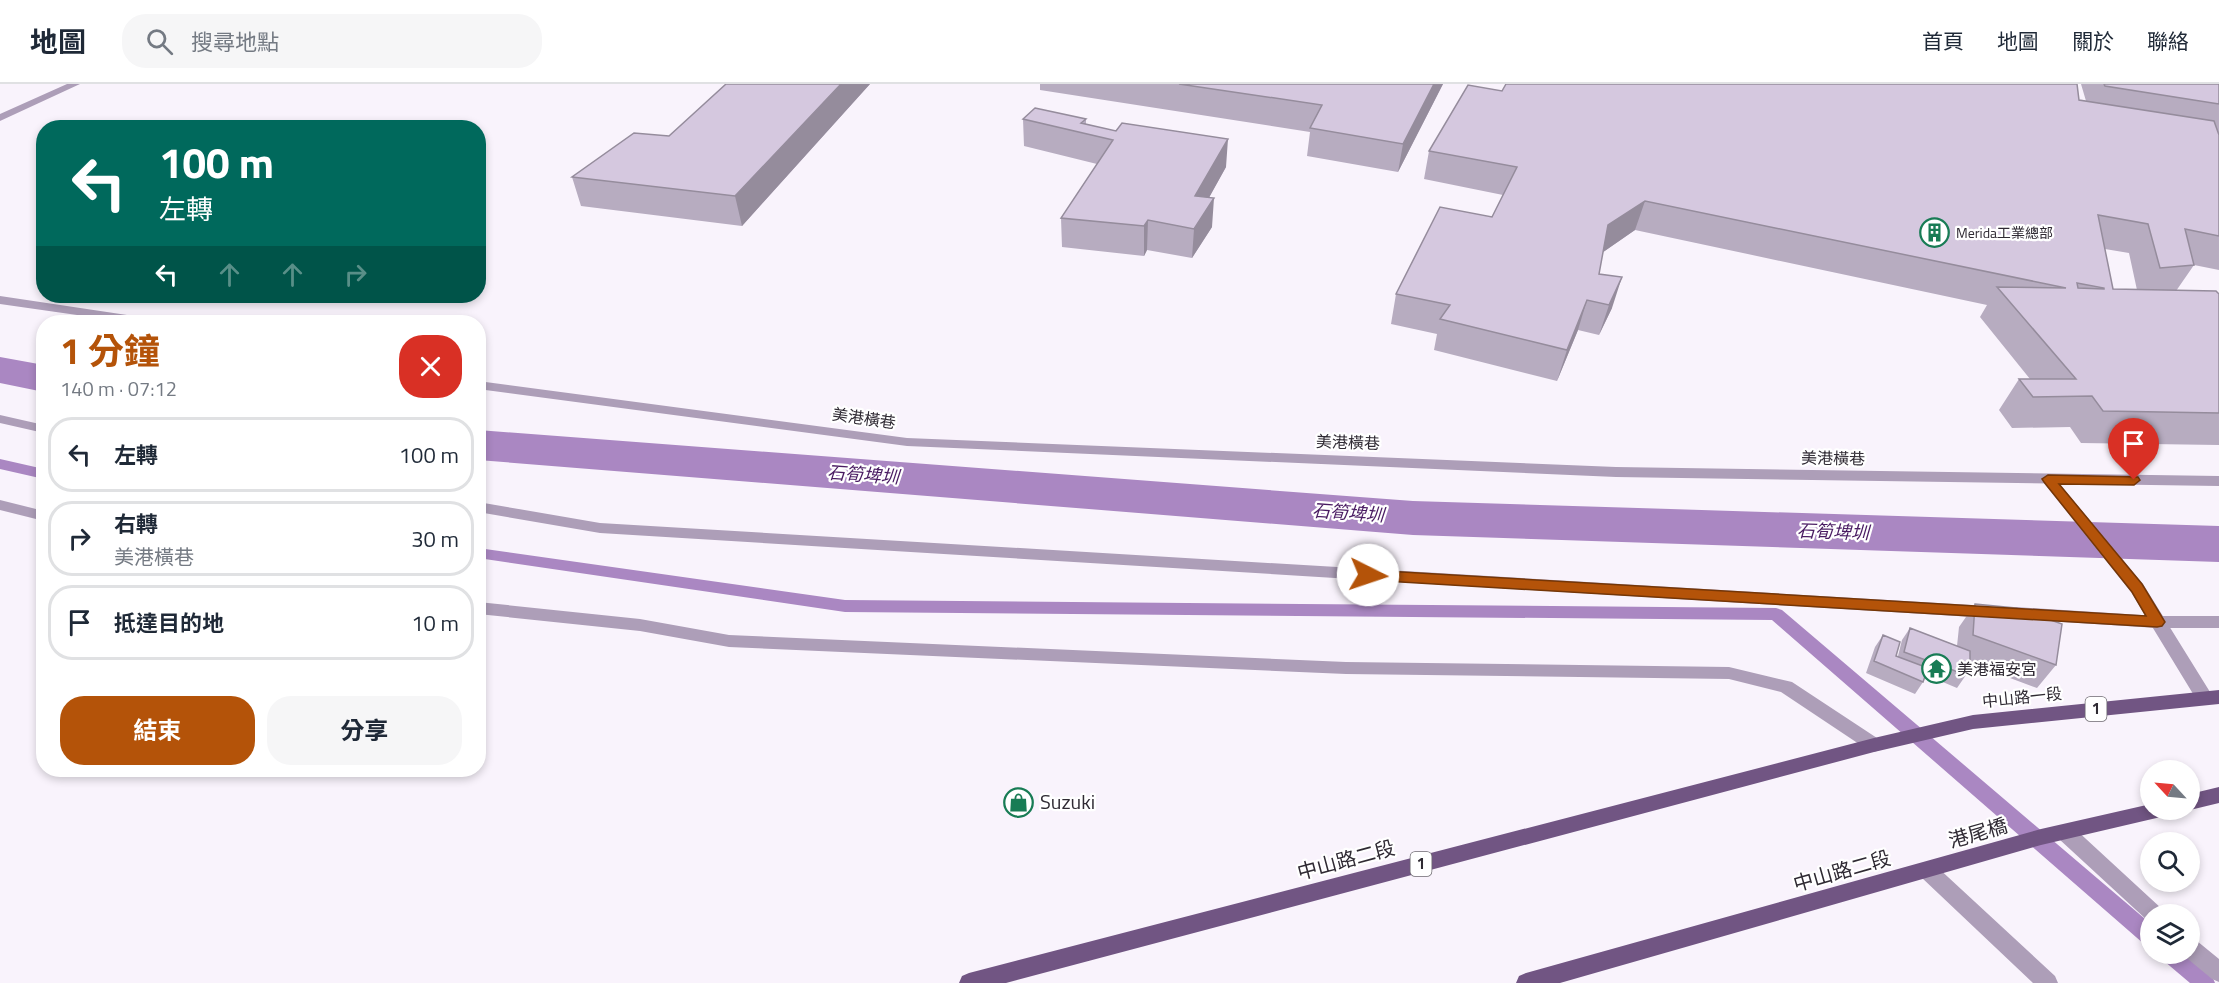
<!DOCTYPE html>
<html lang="zh-TW">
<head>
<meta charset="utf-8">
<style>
	:root { --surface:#fff; --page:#f6f6f7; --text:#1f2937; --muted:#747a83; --line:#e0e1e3; --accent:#b45309 }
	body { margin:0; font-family:"Titillium Web","Noto Sans TC",sans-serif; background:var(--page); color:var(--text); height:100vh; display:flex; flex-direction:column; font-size:22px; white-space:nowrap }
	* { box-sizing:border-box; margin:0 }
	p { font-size:20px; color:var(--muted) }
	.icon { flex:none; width:33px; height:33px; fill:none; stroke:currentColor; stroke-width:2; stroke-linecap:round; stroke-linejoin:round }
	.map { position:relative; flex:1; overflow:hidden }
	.panel { position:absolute; left:36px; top:231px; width:450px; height:462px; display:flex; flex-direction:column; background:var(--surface); border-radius:24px; box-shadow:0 3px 9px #0003 }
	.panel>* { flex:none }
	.hud { position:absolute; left:36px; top:36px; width:450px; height:183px; border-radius:24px; box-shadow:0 3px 9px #0003; background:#00695c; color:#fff; overflow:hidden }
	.needle { width:39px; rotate:296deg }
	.controls { position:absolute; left:2140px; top:676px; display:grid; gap:12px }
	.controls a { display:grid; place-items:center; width:60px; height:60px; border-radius:50%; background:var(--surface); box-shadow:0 3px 9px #0003; font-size:30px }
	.pin { position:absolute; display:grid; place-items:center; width:51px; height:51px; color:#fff; margin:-62px -26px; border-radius:50% 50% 50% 0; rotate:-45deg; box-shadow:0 0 6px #0007 }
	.pin .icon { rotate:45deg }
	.me { position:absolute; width:66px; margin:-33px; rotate:94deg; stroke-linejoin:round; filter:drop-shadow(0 0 4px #0008) }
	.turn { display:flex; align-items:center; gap:21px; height:126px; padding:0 24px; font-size:27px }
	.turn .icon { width:78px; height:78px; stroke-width:2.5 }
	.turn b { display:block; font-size:42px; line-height:51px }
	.lanes { display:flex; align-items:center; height:57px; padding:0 24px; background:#0003; justify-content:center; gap:30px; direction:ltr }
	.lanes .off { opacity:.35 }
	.round { display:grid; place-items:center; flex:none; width:63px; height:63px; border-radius:24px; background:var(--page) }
	.headline { display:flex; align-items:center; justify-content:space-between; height:102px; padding:0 24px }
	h1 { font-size:36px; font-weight:700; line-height:45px; color:var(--accent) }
	.button { display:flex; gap:12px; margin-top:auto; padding:12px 24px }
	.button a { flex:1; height:69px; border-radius:24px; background:var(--accent); color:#fff; font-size:24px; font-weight:700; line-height:69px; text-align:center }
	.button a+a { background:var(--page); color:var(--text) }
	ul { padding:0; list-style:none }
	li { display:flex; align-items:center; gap:18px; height:75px; margin:0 12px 9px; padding:0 12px; border:3px solid var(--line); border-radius:24px }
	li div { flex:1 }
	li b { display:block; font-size:22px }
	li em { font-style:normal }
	header { display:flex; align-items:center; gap:36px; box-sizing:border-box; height:84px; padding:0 30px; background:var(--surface); border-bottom:2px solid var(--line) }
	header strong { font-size:28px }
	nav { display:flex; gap:33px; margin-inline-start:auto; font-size:21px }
	.search { width:420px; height:54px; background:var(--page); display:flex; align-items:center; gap:15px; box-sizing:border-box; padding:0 21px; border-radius:24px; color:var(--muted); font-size:22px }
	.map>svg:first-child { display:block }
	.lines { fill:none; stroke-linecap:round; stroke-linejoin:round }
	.stream { fill:#aa87c2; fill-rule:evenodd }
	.canal { fill:#aa87c2; fill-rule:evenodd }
	.service { fill:#ad9eb8; fill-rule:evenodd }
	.minor { fill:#ad9eb8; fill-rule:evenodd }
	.primary { fill:#715583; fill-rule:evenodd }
	.wall { fill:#b7acc0; fill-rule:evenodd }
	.shaded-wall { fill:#958c9c }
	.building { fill:#d5c8df; stroke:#958c9c; stroke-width:1.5; fill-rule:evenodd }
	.route { fill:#b45309; stroke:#753606; stroke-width:1.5 }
	.labels { text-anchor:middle; stroke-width:4.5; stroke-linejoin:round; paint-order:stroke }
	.far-poi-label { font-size:14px; fill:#2f2a33; stroke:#fff; text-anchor:start }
	.shield { fill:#fff; stroke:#6d6a70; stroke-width:1.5 }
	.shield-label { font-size:15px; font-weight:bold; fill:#2f2a33 }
	.street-label { font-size:16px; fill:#2f2a33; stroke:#fff }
	.poi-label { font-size:16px; fill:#2f2a33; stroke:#fff; text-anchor:start }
	.water-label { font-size:18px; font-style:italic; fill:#491b62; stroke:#fff }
	.near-poi-label { font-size:20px; fill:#2f2a33; stroke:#fff; text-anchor:start }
	.near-street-label { font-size:20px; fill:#2f2a33; stroke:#fff }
</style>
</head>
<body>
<header>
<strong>地圖</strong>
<div class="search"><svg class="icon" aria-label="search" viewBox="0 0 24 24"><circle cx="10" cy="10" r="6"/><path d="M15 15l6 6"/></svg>搜尋地點</div>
<nav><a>首頁</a><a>地圖</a><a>關於</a><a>聯絡</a></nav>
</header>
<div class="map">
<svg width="2219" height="899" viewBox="0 0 2219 899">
	<rect width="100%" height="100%" fill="#f9f3fc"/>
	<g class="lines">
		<path class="stream" d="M0,375L44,385V395L0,385Z
			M478,464L845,516L1776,524L1782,526L2151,840V862L2144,860L1772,536L845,528L478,474Z
			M2161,870H2186L2212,892L2215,899H2190L2164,877Z"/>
		<path class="canal" d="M0,273L44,281V308L0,299Z
			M478,346L1413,417L2219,442V478L1413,451L478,376Z"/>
		<path class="service" d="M67,0H80L0,37V30Z
			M0,212L147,234L153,238H126L0,220Z
			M478,297L907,354L1616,383L2219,392V402L1616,393L907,362L478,305Z
			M0,331L44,341V349L0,339Z
			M0,416L44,427V437L0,426Z
			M478,418L600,439L1989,522L1995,524L1997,528L1995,532L1989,534L600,449L478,428Z
			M478,518L640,535L729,551L1346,578L1729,583L1792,598L1880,656L1883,661L1880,666L1874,668L1868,666L1781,608L1729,595L1346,590L729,563L640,547L478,530Z
			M2016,523L2157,532H2219V544H2157L2016,535L2010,533L2008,529L2010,525Z
			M2066,741L2073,743L2162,825L2165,831H2151V839L2148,837L2059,755L2057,749L2059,743Z
			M1928,778L1935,781L2055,892L2058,899H2033L1921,793L1918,787L1921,781Z
			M2190,855L2197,857L2219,875V898L2212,895L2183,871L2190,870Z"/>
		<path class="minor" d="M2048,390L2053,392L2143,500L2210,608L2213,613L2210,618L2204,620L2198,618L2131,508L2043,398L2041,395Z"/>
		<path class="primary" d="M2219,606V620L1973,645L1874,668L1006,899H959L962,892L969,889L1874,654L1973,631Z
			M2219,703V719L2190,726V710Z
			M2151,720V726H2167L2165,732L2041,761L1560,899H1516L1519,892L1526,889L2041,745Z"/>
	</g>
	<path class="wall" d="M726,0H870L742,142L581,122L572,93L669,52Z
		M1040,0H1443L1398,88L1307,72L1310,48L1040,6Z
		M2081,0H2219V186L2194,181L2176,207L2219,210V361L2081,359L2070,343L2012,344L1999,326L2019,295H2030L1980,233L1987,221L1635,146L1603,168L1599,190L1612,224L1599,251L1578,246L1557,297L1434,266L1437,250L1391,240L1396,210L1492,133L1503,111L1424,95L1429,67L1502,7L2079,16L2086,17ZM2105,165L2129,169L2137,206L2113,205Z
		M1023,35H1086V41L1226,83L1209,113L1212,143L1192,174L1147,166L1144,172L1062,163L1061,134L1097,80L1024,62Z
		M1975,520L2056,581L2037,604L1970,579L1966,591L1957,604L1926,591L1923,598L1915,610L1866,589L1875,563L1883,551L1896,572H1898L1902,556L1910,544L1957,562L1959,543Z"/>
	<path class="shaded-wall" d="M841,0H870L742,142L735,112Z
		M1434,0H1443L1398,88L1403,60Z
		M1228,55L1226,83L1194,141L1195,112Z
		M1214,114L1212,143L1192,174L1194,145Z
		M1645,117L1635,146L1599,171L1608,141Z
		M1148,136L1147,166L1144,172V142Z
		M1622,193L1612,224L1599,251L1609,221Z
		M1587,216L1578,246L1557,297L1567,266Z"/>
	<path class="building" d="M726,0H841L735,112L572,93L634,49L669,52Z
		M1179,0H1434L1403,60L1310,44L1322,21Z
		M1506,0H2077L2079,16L2214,37L2219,51V152L2185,145L2194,181L2160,184L2148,140L2098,131L2113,205L2216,207L2219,210V329L2103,327L2092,312L2033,313L2019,295H2076L1997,203L2066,204L1645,117L1608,141L1599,190L1622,193L1609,221L1587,216L1567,266L1440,235L1450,221L1396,210L1440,123L1492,133L1517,83L1429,67L1468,1L1502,7ZM2077,199L2104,204V205L2078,204Z
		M2104,0H2219V20L2105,2Z
		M1035,24L1086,35L1081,39L1116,47L1122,39L1228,55L1195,112L1214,114L1194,145L1148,136L1144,142L1061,134L1113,56L1023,35Z
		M1975,520L2016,524L2062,540L2056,581L1973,551Z
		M1910,544L1970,567V579L1966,591L1904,568Z
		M1883,551L1900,558L1896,572L1928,584L1923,598L1874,577Z"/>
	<path class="route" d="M2048,391L2138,393L2140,396L2134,401L2059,400L2142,500L2165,538L2162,542L2157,543L1368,496L1361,491L1368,486L2146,532L2132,508L2044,398L2042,395Z"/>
	<defs>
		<symbol id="building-ring" viewBox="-11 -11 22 22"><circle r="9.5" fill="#fff" stroke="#187c55" stroke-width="1.5"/><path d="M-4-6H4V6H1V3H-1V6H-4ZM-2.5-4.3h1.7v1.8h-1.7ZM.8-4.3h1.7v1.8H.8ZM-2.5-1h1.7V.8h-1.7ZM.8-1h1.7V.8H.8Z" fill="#187c55"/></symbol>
		<symbol id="temple-ring" viewBox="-11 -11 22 22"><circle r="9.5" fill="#fff" stroke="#187c55" stroke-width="1.5"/><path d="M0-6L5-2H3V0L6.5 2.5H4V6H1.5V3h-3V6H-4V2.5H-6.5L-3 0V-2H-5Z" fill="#187c55"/></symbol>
		<symbol id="shop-ring" viewBox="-11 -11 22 22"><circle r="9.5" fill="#fff" stroke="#187c55" stroke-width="1.5"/><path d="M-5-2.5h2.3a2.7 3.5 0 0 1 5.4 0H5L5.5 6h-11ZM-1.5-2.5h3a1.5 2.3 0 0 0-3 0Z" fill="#187c55"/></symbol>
	</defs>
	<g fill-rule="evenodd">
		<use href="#building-ring" x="1918" y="132" width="33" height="33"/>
		<use href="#temple-ring" x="1920" y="568" width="33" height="33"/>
		<use href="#shop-ring" x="1002" y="702" width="33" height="33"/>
	</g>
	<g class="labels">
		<g class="far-poi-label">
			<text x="1956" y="154">Merida工業總部</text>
		</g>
		<g class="shield">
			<rect x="2085.5" y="613" width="21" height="24" rx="4.5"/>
			<rect x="1410.5" y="768" width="21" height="24" rx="4.5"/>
		</g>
		<g class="shield-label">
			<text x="2096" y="630">1</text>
			<text x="1421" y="785">1</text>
		</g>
		<g class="street-label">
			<text transform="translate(864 334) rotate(8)" y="6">美港橫巷</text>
			<text transform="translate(1348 358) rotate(2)" y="6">美港橫巷</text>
			<text transform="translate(1833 374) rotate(1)" y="6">美港橫巷</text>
			<text transform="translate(2022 613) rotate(-6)" y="6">中山路一段</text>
		</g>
		<g class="poi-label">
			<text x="1957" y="591">美港福安宮</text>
		</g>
		<g class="water-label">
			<text transform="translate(863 391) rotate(4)" y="6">石筍埤圳</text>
			<text transform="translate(1348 429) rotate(4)" y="6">石筍埤圳</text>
			<text transform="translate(1833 448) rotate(2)" y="6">石筍埤圳</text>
		</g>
		<g class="near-poi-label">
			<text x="1040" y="725">Suzuki</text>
		</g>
		<g class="near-street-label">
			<text transform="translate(1978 749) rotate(-16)" y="7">港尾橋</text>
			<text transform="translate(1346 776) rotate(-15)" y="7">中山路二段</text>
			<text transform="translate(1842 787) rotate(-16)" y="7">中山路二段</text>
		</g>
	</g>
</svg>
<div class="controls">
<a><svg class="needle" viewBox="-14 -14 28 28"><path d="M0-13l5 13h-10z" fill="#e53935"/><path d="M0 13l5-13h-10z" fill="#747a83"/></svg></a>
<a><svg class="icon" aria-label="search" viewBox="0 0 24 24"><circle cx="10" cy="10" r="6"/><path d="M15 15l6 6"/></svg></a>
<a><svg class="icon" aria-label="layers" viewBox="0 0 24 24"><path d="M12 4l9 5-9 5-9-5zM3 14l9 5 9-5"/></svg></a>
</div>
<div class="pin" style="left:2134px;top:396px;background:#d93025"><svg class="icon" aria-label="arrive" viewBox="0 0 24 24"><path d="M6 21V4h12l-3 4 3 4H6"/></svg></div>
<svg class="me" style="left:1368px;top:491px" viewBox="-20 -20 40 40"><circle r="19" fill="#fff"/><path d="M0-13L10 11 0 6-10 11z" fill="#b45309"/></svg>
<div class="hud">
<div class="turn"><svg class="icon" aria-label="left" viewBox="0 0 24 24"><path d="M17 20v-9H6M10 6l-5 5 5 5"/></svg><div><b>100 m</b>左轉</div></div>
<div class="lanes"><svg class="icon" aria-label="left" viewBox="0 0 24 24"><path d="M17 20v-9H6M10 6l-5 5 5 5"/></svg><svg class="icon off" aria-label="ahead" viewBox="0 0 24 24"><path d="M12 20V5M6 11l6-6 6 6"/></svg><svg class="icon off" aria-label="ahead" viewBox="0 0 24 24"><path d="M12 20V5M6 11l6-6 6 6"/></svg><svg class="icon off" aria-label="right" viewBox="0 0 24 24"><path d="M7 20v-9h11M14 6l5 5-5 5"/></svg></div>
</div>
<section class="panel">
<div class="headline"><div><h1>1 分鐘</h1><p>140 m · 07:12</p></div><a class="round" style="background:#d93025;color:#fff"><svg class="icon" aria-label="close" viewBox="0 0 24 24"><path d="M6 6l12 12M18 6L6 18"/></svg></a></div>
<ul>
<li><svg class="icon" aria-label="left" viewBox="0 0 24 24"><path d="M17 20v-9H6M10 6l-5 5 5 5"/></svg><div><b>左轉</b></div><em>100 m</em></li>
<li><svg class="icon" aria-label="right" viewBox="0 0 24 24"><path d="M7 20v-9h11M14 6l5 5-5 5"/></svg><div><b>右轉</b><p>美港橫巷</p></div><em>30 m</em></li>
<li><svg class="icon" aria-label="arrive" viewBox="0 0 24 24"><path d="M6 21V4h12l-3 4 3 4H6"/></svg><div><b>抵達目的地</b></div><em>10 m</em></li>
</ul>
<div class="button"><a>結束</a><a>分享</a></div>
</section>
</div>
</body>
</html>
